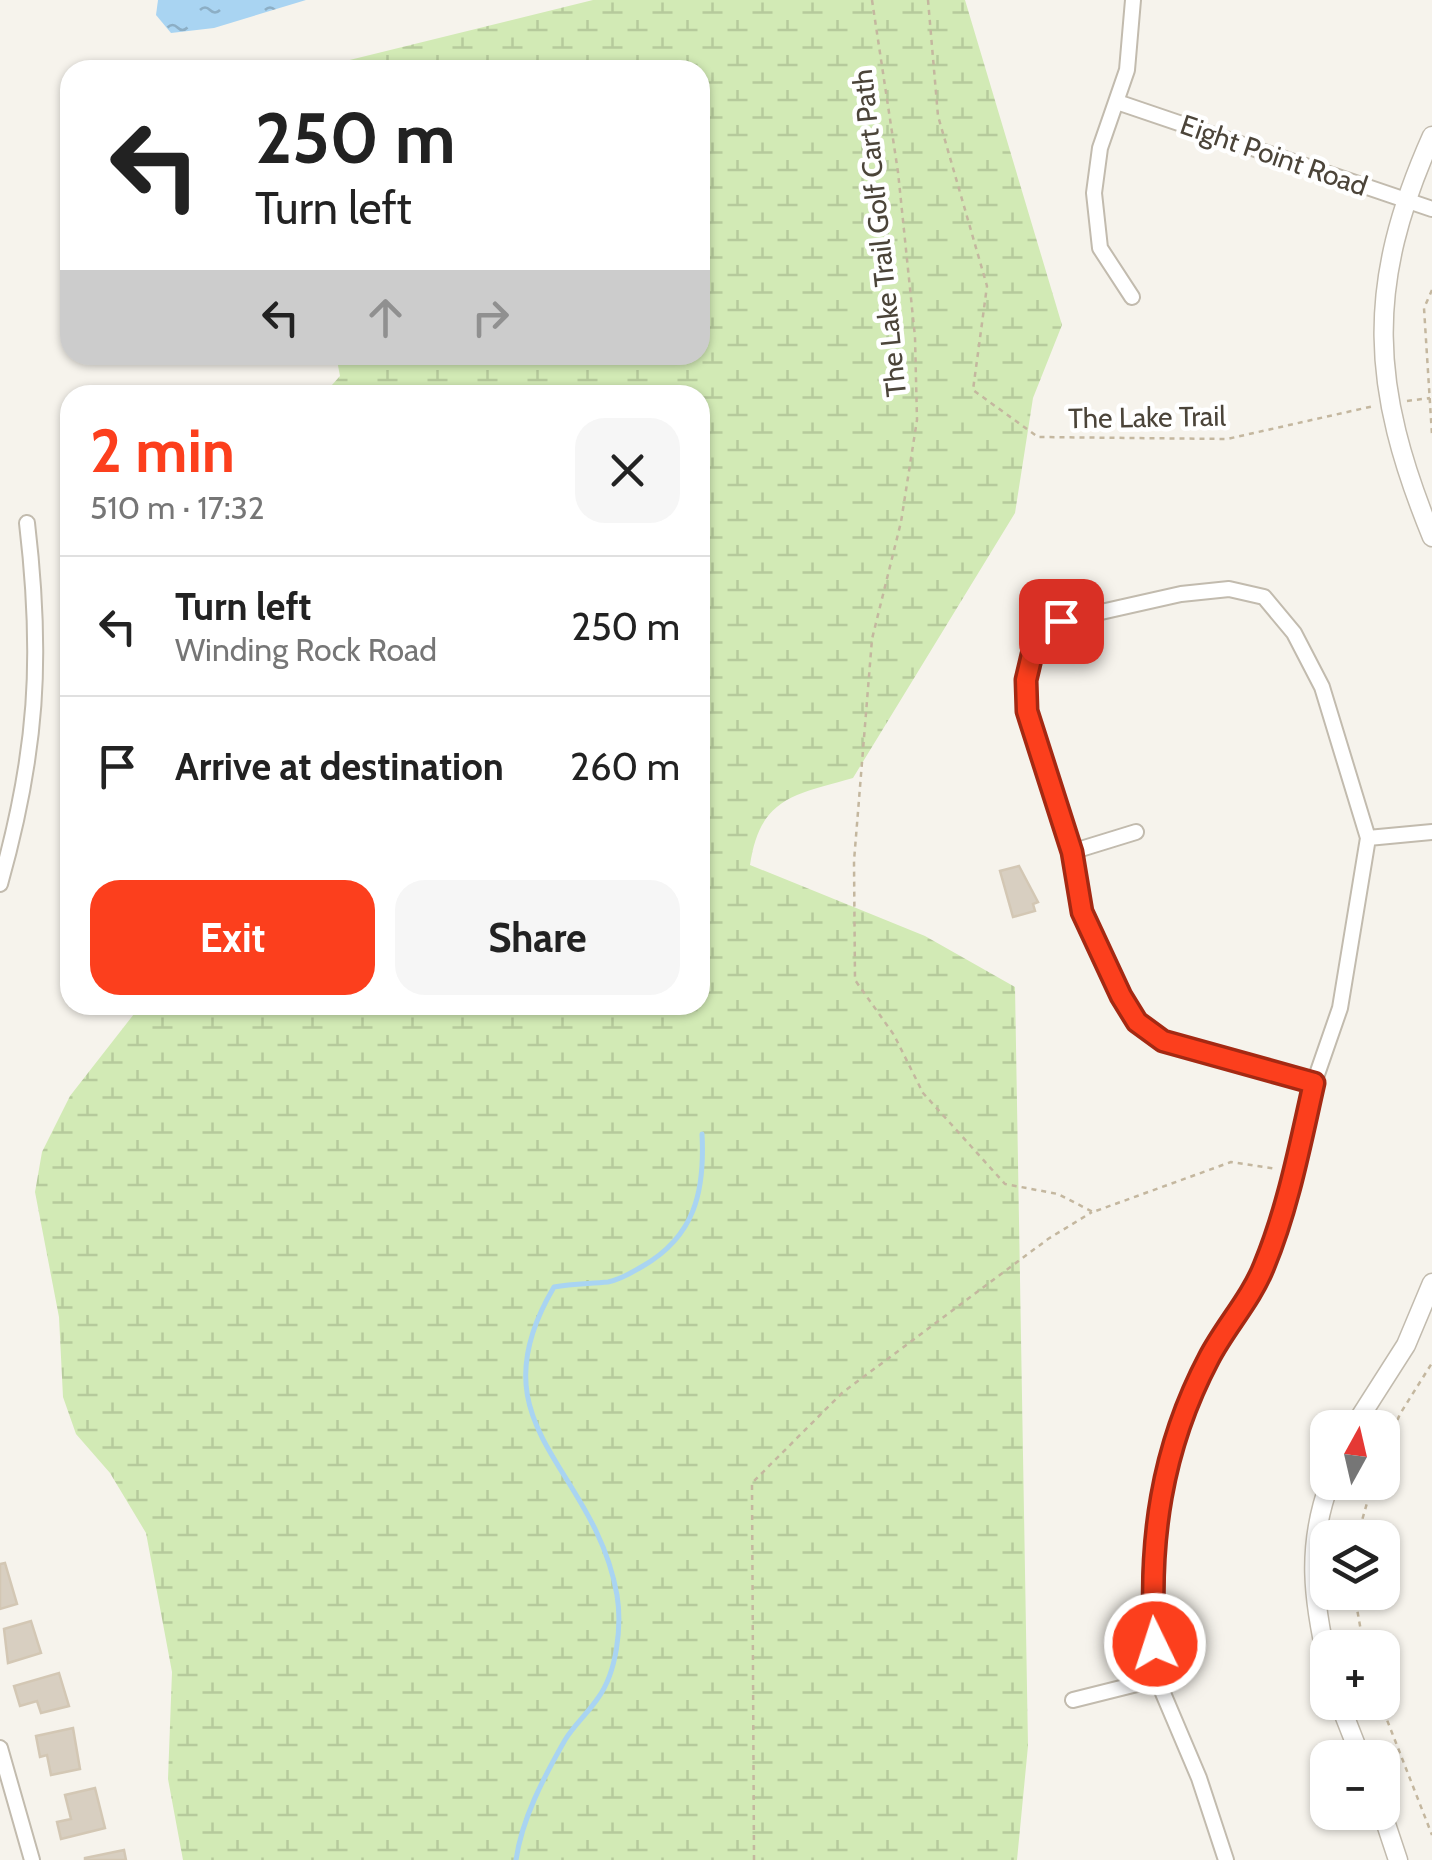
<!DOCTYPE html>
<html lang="en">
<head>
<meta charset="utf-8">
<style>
	:root { --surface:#fff; --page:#f6f6f6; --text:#222; --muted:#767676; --line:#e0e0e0; --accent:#fc3f1d }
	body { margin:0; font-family:Cabin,sans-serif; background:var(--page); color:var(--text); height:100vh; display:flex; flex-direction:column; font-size:38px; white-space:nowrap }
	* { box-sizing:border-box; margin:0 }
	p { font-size:32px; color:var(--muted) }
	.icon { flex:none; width:55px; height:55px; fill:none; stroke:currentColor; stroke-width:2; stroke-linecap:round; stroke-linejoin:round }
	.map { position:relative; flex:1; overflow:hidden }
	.drawer { position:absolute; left:60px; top:385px; width:650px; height:630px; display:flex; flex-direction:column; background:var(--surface); border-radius:30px; box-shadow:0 2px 8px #0004 }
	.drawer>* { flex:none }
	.top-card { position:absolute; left:60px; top:60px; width:650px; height:305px; border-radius:30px; box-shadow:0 2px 8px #0004; background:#fff; color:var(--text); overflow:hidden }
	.needle { width:65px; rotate:8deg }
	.tools { position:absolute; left:1310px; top:1410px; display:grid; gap:20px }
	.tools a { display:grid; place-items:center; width:90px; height:90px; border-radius:20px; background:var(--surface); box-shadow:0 2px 8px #0004; font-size:50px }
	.pin { position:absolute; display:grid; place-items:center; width:85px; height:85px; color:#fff; margin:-42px; border-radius:20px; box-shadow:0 5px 15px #0006 }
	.me { position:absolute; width:110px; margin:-55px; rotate:356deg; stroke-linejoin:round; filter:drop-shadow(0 0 8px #0008) }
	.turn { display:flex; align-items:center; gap:35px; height:210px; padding:0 30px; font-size:45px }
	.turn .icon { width:130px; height:130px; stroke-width:2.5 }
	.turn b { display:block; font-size:70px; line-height:85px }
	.lanes { display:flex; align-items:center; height:95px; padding:0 30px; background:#0003; justify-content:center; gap:50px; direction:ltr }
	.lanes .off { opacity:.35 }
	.round { display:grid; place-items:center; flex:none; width:105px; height:105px; border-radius:30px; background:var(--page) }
	.headline { display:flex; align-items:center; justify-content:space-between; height:170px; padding:0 30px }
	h1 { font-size:60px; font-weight:700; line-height:75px; color:var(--accent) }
	.primary-button { display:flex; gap:20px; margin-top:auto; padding:20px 30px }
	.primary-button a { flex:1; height:115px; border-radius:30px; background:var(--accent); color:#fff; font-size:40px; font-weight:700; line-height:115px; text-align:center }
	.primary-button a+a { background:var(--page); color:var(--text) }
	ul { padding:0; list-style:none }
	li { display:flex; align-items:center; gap:30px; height:140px; padding:0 30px; border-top:2px solid var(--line) }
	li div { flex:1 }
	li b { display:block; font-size:38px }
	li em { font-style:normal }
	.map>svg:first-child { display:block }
	.wetland { fill:url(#wetland-marsh) }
	.water { fill:url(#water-ripples) }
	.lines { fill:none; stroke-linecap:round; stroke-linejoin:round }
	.stream { stroke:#a9d4f2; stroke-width:5 }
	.building { fill:#d8cfc1; stroke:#d3c7b4; stroke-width:2.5 }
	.minor-casing { stroke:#c2bbae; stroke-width:18 }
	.tertiary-casing { stroke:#c2bbae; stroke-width:21 }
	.path { stroke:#c4b79f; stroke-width:2.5; stroke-dasharray:5 5; stroke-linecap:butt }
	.minor { stroke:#fff; stroke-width:14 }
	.tertiary { stroke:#fff; stroke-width:18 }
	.route-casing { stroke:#a42913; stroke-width:25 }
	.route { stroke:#fc3f1d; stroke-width:18 }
	.labels { text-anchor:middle; stroke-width:9; stroke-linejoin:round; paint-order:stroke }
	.street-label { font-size:28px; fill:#4b4439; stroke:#fff }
</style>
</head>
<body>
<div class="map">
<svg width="1432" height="1860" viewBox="0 0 1432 1860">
	<defs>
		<pattern id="wetland-marsh" width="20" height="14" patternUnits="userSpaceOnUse" patternTransform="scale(2.5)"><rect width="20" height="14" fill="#d2eab5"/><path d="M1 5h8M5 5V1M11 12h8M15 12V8" fill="none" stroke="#b6ca9c"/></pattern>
		<pattern id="water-ripples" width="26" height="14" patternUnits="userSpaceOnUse" patternTransform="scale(2.5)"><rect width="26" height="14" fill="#a9d4f2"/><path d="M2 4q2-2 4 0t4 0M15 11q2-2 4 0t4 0" fill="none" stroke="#8caec5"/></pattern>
	</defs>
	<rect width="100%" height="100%" fill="#f6f3ec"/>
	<path class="wetland" d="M593,0H965L1062,325L1033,398L1015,513L853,778C794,795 760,797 750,865L925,936L1015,987L1028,1746L1017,1860H183L168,1779L172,1672L146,1533L110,1473L76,1434L63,1397L59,1317L35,1192L42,1152L70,1096L141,1005H700V395H323L340,376L336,355H700V70H309Z"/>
	<path class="water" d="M158,0H306L214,28L171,33L156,15Z"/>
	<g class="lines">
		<path class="stream" d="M516,1860C522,1818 544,1777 565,1740C574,1725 588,1713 598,1698C617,1672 622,1626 617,1595C594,1464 471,1427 554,1287C573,1283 589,1284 608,1282C619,1280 633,1272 643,1266C695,1236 705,1191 702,1134"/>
	</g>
	<path class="building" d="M1019,866L1038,902L1033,904L1035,911L1013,917L1000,871Z
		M5,1563L17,1604L0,1609V1564Z
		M31,1621L41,1653L8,1663L4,1629Z
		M59,1673L69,1706L41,1713L37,1701L20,1706L14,1686Z
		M73,1728L80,1769L51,1775L47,1755L40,1757L36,1736Z
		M95,1788L105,1828L61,1839L57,1822L71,1819L65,1795Z
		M124,1850L126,1860H85V1858Z"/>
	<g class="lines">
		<defs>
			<path id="minor" d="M1117,102L1432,209
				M1132,297L1100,248L1094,193L1100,148L1127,70L1133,0
				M1368,838L1432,832
				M1071,852L1136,832
				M0,884C37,753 43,658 27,523
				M1073,1700L1157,1679
				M0,1748L32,1860
				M1226,1860L1199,1778L1157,1679L1150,1574L1159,1500L1177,1427L1210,1356L1263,1269L1290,1186L1314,1083L1340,1008L1368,838L1322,687L1294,633L1264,597L1229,589L1181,594L1061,621L1035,642L1026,680L1027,711L1071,852L1082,912L1121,996L1137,1022L1163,1041L1314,1083"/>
			<path id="tertiary" d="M1432,136C1365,286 1370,386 1432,537
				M1353,1428L1406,1345L1432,1283
				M1328,1665C1313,1600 1306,1546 1330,1482
				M1339,1702L1361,1758
				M1382,1812L1398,1860"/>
		</defs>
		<use href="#minor" class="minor-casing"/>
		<use href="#tertiary" class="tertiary-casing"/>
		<path class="path" d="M872,0L898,172L915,337L917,420L901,522L872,639L854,861L855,980L894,1035L923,1093L1005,1184L1058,1194L1093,1212L1231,1162L1277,1169
			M928,0L938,116L987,286L973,390L1038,437L1227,439L1374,406
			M1432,290L1424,308L1432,435
			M1407,401L1430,398
			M1382,1457L1400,1414L1432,1363
			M1357,1538L1373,1482
			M1354,1592L1364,1648
			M1380,1702L1432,1835
			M754,1860L752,1483L842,1393L1048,1239L1092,1212"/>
		<use href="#minor" class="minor"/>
		<use href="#tertiary" class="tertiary"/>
	</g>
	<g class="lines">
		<defs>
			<path id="route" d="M1061,621L1035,642L1026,680L1027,711L1072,852L1082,912L1121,996L1137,1022L1163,1041L1314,1083C1300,1145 1288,1208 1264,1266C1251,1299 1225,1327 1209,1358C1161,1449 1148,1542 1155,1644"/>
		</defs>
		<use href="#route" class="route-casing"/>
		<use href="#route" class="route"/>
	</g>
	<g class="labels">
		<g class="street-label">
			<text transform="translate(1274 155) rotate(19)" y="10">Eight Point Road</text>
			<text transform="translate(879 233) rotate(-96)" y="10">The Lake Trail Golf Cart Path</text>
			<text transform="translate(1147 417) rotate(-1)" y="10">The Lake Trail</text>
		</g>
	</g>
</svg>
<div class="tools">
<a><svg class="needle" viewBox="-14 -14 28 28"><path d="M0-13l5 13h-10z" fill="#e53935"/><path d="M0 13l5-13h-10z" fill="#767676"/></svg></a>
<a><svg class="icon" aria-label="layers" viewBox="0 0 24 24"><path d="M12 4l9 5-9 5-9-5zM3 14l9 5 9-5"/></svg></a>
<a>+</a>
<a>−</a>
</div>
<div class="pin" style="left:1061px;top:621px;background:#d93025"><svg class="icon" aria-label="arrive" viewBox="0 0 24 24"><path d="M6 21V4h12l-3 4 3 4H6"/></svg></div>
<svg class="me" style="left:1155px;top:1644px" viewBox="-20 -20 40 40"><circle r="17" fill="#fc3f1d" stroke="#fff" stroke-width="3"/><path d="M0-11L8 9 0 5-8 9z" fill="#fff"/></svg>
<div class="top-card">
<div class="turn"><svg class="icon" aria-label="left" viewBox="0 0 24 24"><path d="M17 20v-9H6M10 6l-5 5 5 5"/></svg><div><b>250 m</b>Turn left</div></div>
<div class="lanes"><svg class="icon" aria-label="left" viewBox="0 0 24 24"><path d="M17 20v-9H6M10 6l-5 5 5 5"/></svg><svg class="icon off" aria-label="ahead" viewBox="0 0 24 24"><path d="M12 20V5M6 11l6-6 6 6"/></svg><svg class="icon off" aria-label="right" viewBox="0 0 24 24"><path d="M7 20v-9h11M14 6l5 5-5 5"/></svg></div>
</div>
<section class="drawer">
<div class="headline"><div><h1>2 min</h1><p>510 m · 17:32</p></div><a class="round"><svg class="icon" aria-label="close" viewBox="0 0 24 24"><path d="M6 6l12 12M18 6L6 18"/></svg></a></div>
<ul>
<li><svg class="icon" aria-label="left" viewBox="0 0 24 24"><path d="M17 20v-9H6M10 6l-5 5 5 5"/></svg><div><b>Turn left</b><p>Winding Rock Road</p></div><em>250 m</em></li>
<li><svg class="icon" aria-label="arrive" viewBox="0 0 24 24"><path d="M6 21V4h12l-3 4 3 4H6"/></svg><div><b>Arrive at destination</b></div><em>260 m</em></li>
</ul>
<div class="primary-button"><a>Exit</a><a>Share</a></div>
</section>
</div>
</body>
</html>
